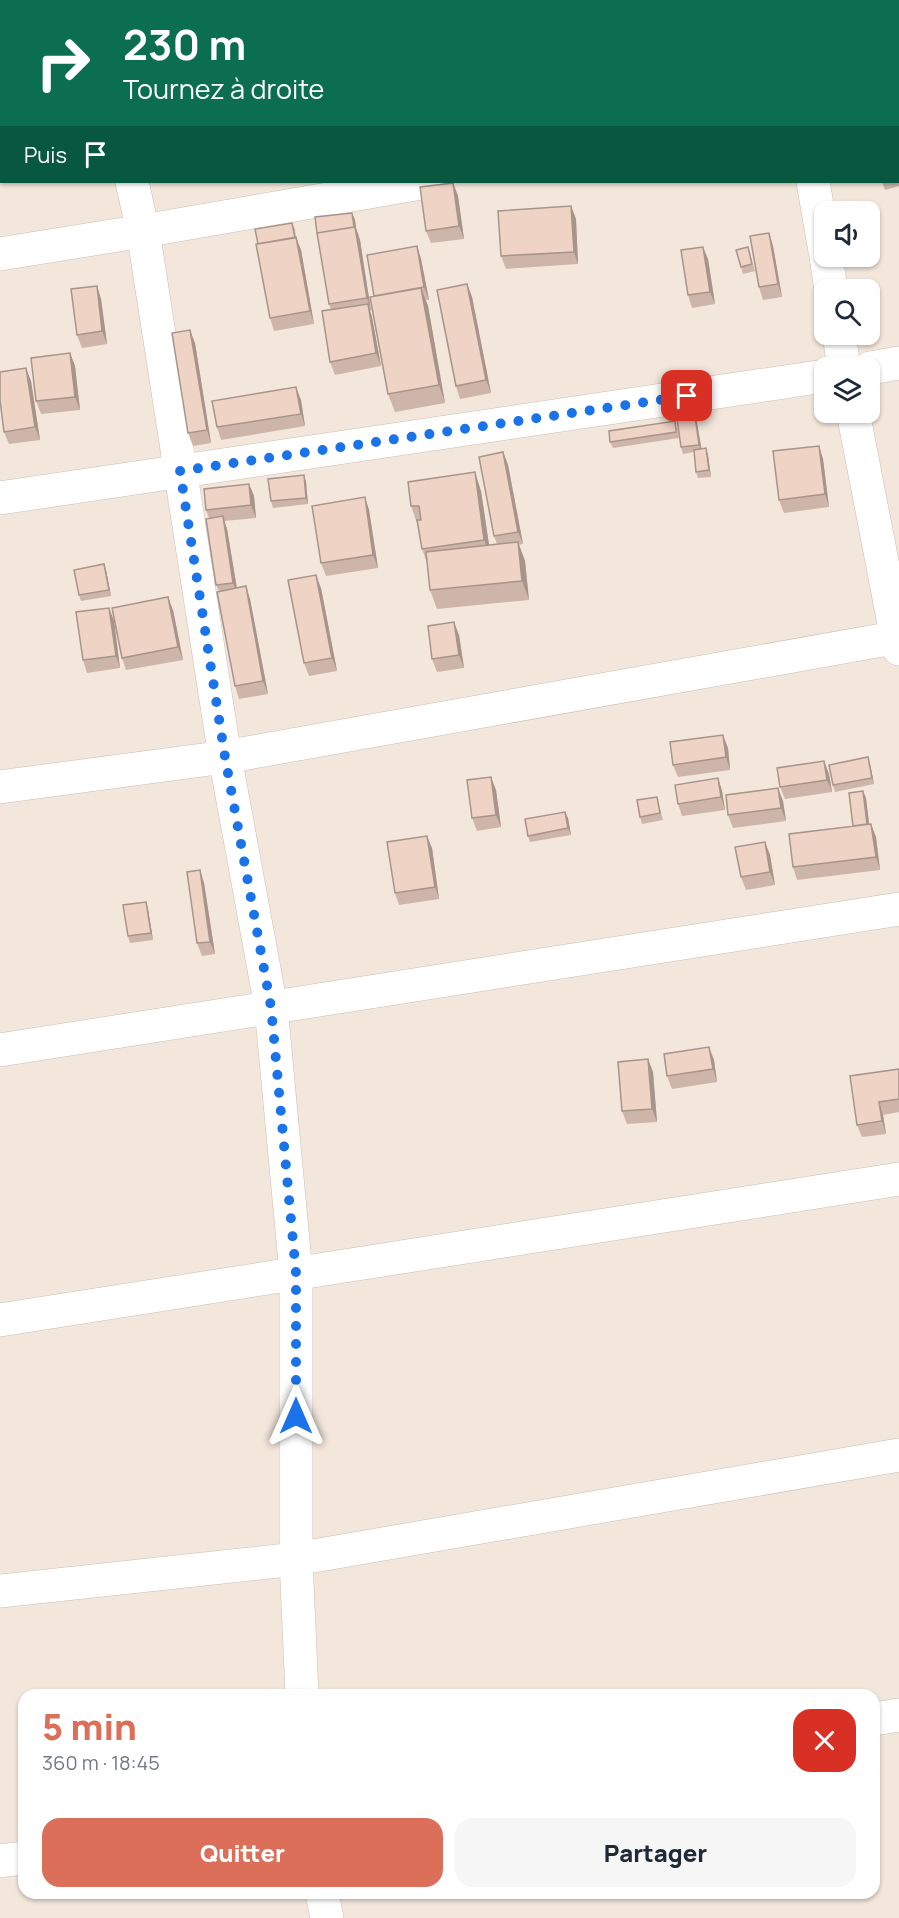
<!DOCTYPE html>
<html lang="fr">
<head>
<meta charset="utf-8">
<style>
	:root { --surface:#fff; --page:#f6f6f7; --text:#1f2937; --muted:#747a83; --accent:#dc6f5a }
	body { margin:0; font-family:Manrope,sans-serif; background:var(--page); color:var(--text); height:100vh; display:flex; flex-direction:column; font-size:22px; white-space:nowrap }
	* { box-sizing:border-box; margin:0 }
	p { font-size:20px; color:var(--muted) }
	.icon { flex:none; width:33px; height:33px; fill:none; stroke:currentColor; stroke-width:2; stroke-linecap:round; stroke-linejoin:round }
	.map { position:relative; flex:1; overflow:hidden }
	.panel { position:absolute; left:18px; top:1689px; width:862px; height:210px; display:flex; flex-direction:column; background:var(--surface); border-radius:18px; box-shadow:0 2px 4px #0004 }
	.panel>* { flex:none }
	.guide { position:absolute; left:0px; top:0px; width:900px; height:183px; box-shadow:0 2px 4px #0004; background:#0b6e4f; color:#fff; overflow:hidden }
	.fabs { position:absolute; left:814px; top:201px; display:grid; gap:12px }
	.fabs a { display:grid; place-items:center; width:66px; height:66px; border-radius:12px; background:var(--surface); box-shadow:0 2px 4px #0004; font-size:30px }
	.pin { position:absolute; display:grid; place-items:center; width:51px; height:51px; color:#fff; margin:-26px; border-radius:12px; box-shadow:0 3px 9px #0006 }
	.me { position:absolute; width:66px; margin:-33px; rotate:0deg; stroke-linejoin:round; filter:drop-shadow(0 0 4px #0008) }
	.turn { display:flex; align-items:center; gap:21px; height:126px; padding:0 24px; font-size:27px }
	.turn .icon { width:78px; height:78px; stroke-width:2.5 }
	.turn b { display:block; font-size:42px; line-height:51px }
	.then { display:flex; align-items:center; height:57px; padding:0 24px; background:#0003; gap:12px; font-size:22px }
	.round { display:grid; place-items:center; flex:none; width:63px; height:63px; border-radius:18px; background:var(--page) }
	.headline { display:flex; align-items:center; justify-content:space-between; height:102px; padding:0 24px }
	h1 { font-size:36px; font-weight:800; line-height:45px; color:var(--accent) }
	.cta { display:flex; gap:12px; margin-top:auto; padding:12px 24px }
	.cta a { flex:1; height:69px; border-radius:18px; background:var(--accent); color:#fff; font-size:24px; font-weight:800; line-height:69px; text-align:center }
	.cta a+a { background:var(--page); color:var(--text) }
	.map>svg:first-child { display:block }
	.residential { fill:#f3e6db; fill-rule:evenodd }
	.lines { fill:none; stroke-linecap:round; stroke-linejoin:round }
	.minor-casing { stroke:#cebcb2; stroke-width:34 }
	.minor { stroke:#fff; stroke-width:33 }
	.wall { fill:#ceb5a9 }
	.shaded-wall { fill:#a7948a }
	.building { fill:#efd3c5; stroke:#a7948a; stroke-width:1.5 }
	.route { stroke:#1a73e8; stroke-width:10; stroke-dasharray:0 18 }
</style>
</head>
<body>
<div class="map">
<svg width="899" height="1918" viewBox="0 0 899 1918">
	<rect width="100%" height="100%" fill="#fcf5ec"/>
	<path class="residential" d="M0,0H899V1918H0ZM2,2H898V182H2ZM825,212H870V256H825ZM825,290H870V334H825ZM825,368H870V412H825ZM24,1695H874V1893H24Z"/>
	<g class="lines">
		<defs>
			<path id="minor" d="M91,0V2
				M776,0L777,2
				M55,2L67,0
				M0,8H2
				M898,99H899
				M132,182L143,231L225,757L271,1007L296,1273V1559L302,1695
				M813,182L825,251
				M0,254L143,231L427,182
				M826,256L831,290
				M839,334L844,368
				M870,368L899,363
				M853,412L899,649
				M0,498L825,376
				M0,787L225,757L899,637
				M0,1050L899,909
				M0,1320L899,1179
				M0,1591L296,1559L899,1455
				M874,1719L899,1715
				M0,1861L24,1858
				M322,1893L327,1918"/>
		</defs>
		<use href="#minor" class="minor-casing"/>
		<use href="#minor" class="minor"/>
	</g>
	<path class="wall" d="M898,118L899,186L885,190L882,182H898Z
		M453,183L458,196L464,239L431,243L426,231Z
		M571,206L576,219L578,264L506,269L501,256Z
		M352,213L355,220L356,228L360,240L371,311H370L372,317L381,366L335,375L330,362L331,310L329,304L317,233Z
		M292,223L295,229L296,238L301,250L314,324L274,331L270,318Z
		M769,233L773,246L782,297L763,300L759,287Z
		M417,246L421,259L429,300H426L428,306L445,403L395,412L388,394L375,296Z
		M748,247L755,271L743,274L741,267Z
		M708,259L715,304L692,308L688,295Z
		M467,284L472,297L491,393L460,399L456,386Z
		M97,286L101,299L107,344L82,348L77,335Z
		M195,343L211,443L193,446L188,433Z
		M70,353L75,366L80,410L41,414L36,401Z
		M1,372L31,381L40,440L9,444L4,432Z
		M301,400L305,426L221,440L217,427Z
		M697,423L701,449L706,448L708,455L711,477L698,478L696,472L694,452L683,454L681,447Z
		M677,427L679,438L613,448L610,442Z
		M819,446L823,459L829,507L784,513L779,500Z
		M503,452L508,465L523,544L519,545L525,561L529,600L437,609L430,590L428,566L422,549L417,523L411,506L481,491L489,545L497,544L494,536Z
		M306,482L308,504L273,508L271,501Z
		M249,484L254,496L256,518L224,521L227,529L237,588L250,599L268,694L239,699L235,686L219,591L216,585L209,518L206,510Z
		M365,497L369,510L378,568L326,576L321,563Z
		M106,570L111,596L81,601L79,595Z
		M321,588L337,671L309,676L304,663Z
		M109,608L114,621L120,668L87,673L83,660Z
		M173,610L183,660L126,670L122,658Z
		M459,635L464,668L437,672L432,659Z
		M728,748L730,770L678,777L673,765Z
		M824,761L829,774L832,792L785,799L780,787Z
		M870,764L874,784L835,792L833,785Z
		M718,778L722,791L725,810L682,816L678,804Z
		M496,790L501,827L477,831L472,818Z
		M863,791L866,798L869,824L876,837L880,870L797,880L793,867L853,826Z
		M657,797L663,820L642,824L640,817Z
		M783,801L786,821L733,828L728,815Z
		M565,812L568,818L571,835L530,842L528,836Z
		M765,842L770,855L775,885L746,890L741,877Z
		M432,848L439,899L399,905L395,893Z
		M200,870L204,883L215,954L202,956L197,943Z
		M146,902L148,909L153,940L130,943L128,936Z
		M648,1059L653,1072L657,1122L627,1124L622,1111Z
		M714,1060L717,1082L672,1089L667,1076Z
		M899,1069V1112L883,1115L886,1134L862,1137L857,1125Z"/>
	<path class="shaded-wall" d="M453,183L458,196L464,239L459,226Z
		M571,206L576,219L578,264L574,252Z
		M352,213L355,220L356,228L360,240L371,311L367,298L354,229Z
		M769,233L773,246L782,297L778,284Z
		M296,237L301,250L314,324L310,311Z
		M417,246L421,259L429,300L424,287Z
		M703,247L708,259L715,304L710,292Z
		M467,284L472,297L491,393L486,380Z
		M97,286L101,299L107,344L102,331Z
		M421,288L428,306L445,403L439,385Z
		M368,304L372,317L381,366L376,353Z
		M190,330L195,343L211,443L207,430Z
		M70,353L75,366L80,410L75,397Z
		M26,368L31,381L40,440L35,427Z
		M296,387L301,400L305,426L301,414Z
		M695,416L697,423L702,451L699,445Z
		M819,446L823,459L829,507L825,494Z
		M706,448L708,455L711,477L709,470Z
		M503,452L508,465L523,544L518,532Z
		M475,472L481,491L491,558L484,540Z
		M304,475L306,482L308,504L306,498Z
		M249,484L254,496L256,518L251,505Z
		M365,497L369,510L378,568L373,555Z
		M223,516L227,529L238,595L233,583Z
		M518,542L525,561L529,600L522,581Z
		M104,564L106,570L111,596L109,590Z
		M316,575L321,588L337,671L332,658Z
		M246,586L250,599L268,694L263,681Z
		M168,597L173,610L183,660L178,647Z
		M109,608L114,621L120,668L116,656Z
		M454,622L459,635L464,668L459,655Z
		M723,735L728,748L730,770L726,757Z
		M868,757L870,764L874,784L872,778Z
		M824,761L829,774L832,792L827,780Z
		M491,777L496,790L501,827L496,815Z
		M718,778L722,791L725,810L721,797Z
		M778,788L783,801L786,821L781,808Z
		M863,791L866,798L870,831L867,825Z
		M565,812L568,818L571,835L568,828Z
		M871,824L876,837L880,870L876,857Z
		M427,836L432,848L439,899L435,887Z
		M765,842L770,855L775,885L770,872Z
		M200,870L204,883L215,954L210,942Z
		M146,902L148,909L153,940L151,933Z
		M709,1047L714,1060L717,1082L713,1069Z
		M648,1059L653,1072L657,1122L652,1109Z
		M879,1102L883,1115L886,1134L882,1121Z"/>
	<path class="building" d="M293,0H321L322,2H283Z
		M356,0H396V2H356Z
		M432,0H483V2H432Z
		M898,118H899L898,172Z
		M453,183L459,226L426,231L420,187Z
		M571,206L574,252L501,256L498,211Z
		M352,213L354,227L317,233L315,217Z
		M292,223L295,238L258,244L255,229Z
		M355,227L367,298L329,304L317,233Z
		M769,233L778,284L759,287L750,236Z
		M296,237L310,311L270,318L256,244Z
		M417,246L424,287L374,296L367,255Z
		M703,247L710,292L688,295L681,250Z
		M748,247L752,264L741,267L736,250Z
		M467,284L486,380L456,386L437,290Z
		M97,286L102,331L77,335L71,289Z
		M421,288L439,385L388,394L370,297Z
		M368,304L376,353L330,362L322,311Z
		M190,330L207,430L188,433L172,333Z
		M70,353L75,397L36,401L31,358Z
		M26,368L35,427L4,432L0,400V372Z
		M296,387L301,414L217,427L212,401Z
		M695,416L699,445L681,447L677,419Z
		M675,421L676,432L610,442L609,431Z
		M819,446L825,494L779,500L773,451Z
		M706,448L709,470L696,472L694,450Z
		M503,452L518,532L494,536L479,457Z
		M475,472L484,540L422,549L417,520H421L419,506H411L408,482Z
		M304,475L306,498L271,501L268,479Z
		M249,484L251,505L206,510L204,489Z
		M365,497L373,555L321,563L312,506Z
		M223,516L233,583L216,585L206,519Z
		M518,542L522,581L430,590L426,552Z
		M104,564L109,590L79,595L74,570Z
		M316,575L332,658L304,663L288,580Z
		M246,586L263,681L235,686L217,592Z
		M168,597L178,647L122,658L112,608Z
		M109,608L116,656L83,660L76,612Z
		M454,622L459,655L432,659L428,626Z
		M723,735L726,757L673,765L670,742Z
		M868,757L872,778L833,785L829,765Z
		M824,761L827,780L780,787L777,768Z
		M491,777L496,815L472,818L467,780Z
		M718,778L721,797L678,804L675,785Z
		M778,788L781,808L728,815L726,795Z
		M863,791L867,824L853,826L849,793Z
		M657,797L660,813L640,817L637,800Z
		M565,812L568,828L528,836L525,819Z
		M871,824L876,857L793,867L789,834Z
		M427,836L435,887L395,893L387,842Z
		M765,842L770,872L741,877L735,847Z
		M200,870L210,942L197,943L187,872Z
		M146,902L151,933L128,936L123,905Z
		M709,1047L713,1069L667,1076L664,1054Z
		M648,1059L652,1109L622,1111L618,1062Z
		M899,1069V1099L879,1102L882,1121L857,1125L850,1076Z"/>
	<g class="lines">
		<path class="route" d="M296,1416V1273L271,1007L225,757L180,471L687,396"/>
	</g>
</svg>
<div class="fabs">
<a><svg class="icon" aria-label="sound" viewBox="0 0 24 24"><path d="M4 9h4l5-4v14l-5-4H4zM17 9q2 3 0 6"/></svg></a>
<a><svg class="icon" aria-label="search" viewBox="0 0 24 24"><circle cx="10" cy="10" r="6"/><path d="M15 15l6 6"/></svg></a>
<a><svg class="icon" aria-label="layers" viewBox="0 0 24 24"><path d="M12 4l9 5-9 5-9-5zM3 14l9 5 9-5"/></svg></a>
</div>
<div class="pin" style="left:687px;top:396px;background:#d93025"><svg class="icon" aria-label="arrive" viewBox="0 0 24 24"><path d="M6 21V4h12l-3 4 3 4H6"/></svg></div>
<svg class="me" style="left:296px;top:1416px" viewBox="-20 -20 40 40"><path d="M0-17L14 15 0 8-14 15z" fill="#1a73e8" stroke="#fff" stroke-width="4"/></svg>
<div class="guide">
<div class="turn"><svg class="icon" aria-label="right" viewBox="0 0 24 24"><path d="M7 20v-9h11M14 6l5 5-5 5"/></svg><div><b>230 m</b>Tournez à droite</div></div>
<div class="then">Puis<svg class="icon" aria-label="arrive" viewBox="0 0 24 24"><path d="M6 21V4h12l-3 4 3 4H6"/></svg></div>
</div>
<section class="panel">
<div class="headline"><div><h1>5 min</h1><p>360 m · 18:45</p></div><a class="round" style="background:#d93025;color:#fff"><svg class="icon" aria-label="close" viewBox="0 0 24 24"><path d="M6 6l12 12M18 6L6 18"/></svg></a></div>
<div class="cta"><a>Quitter</a><a>Partager</a></div>
</section>
</div>
</body>
</html>
